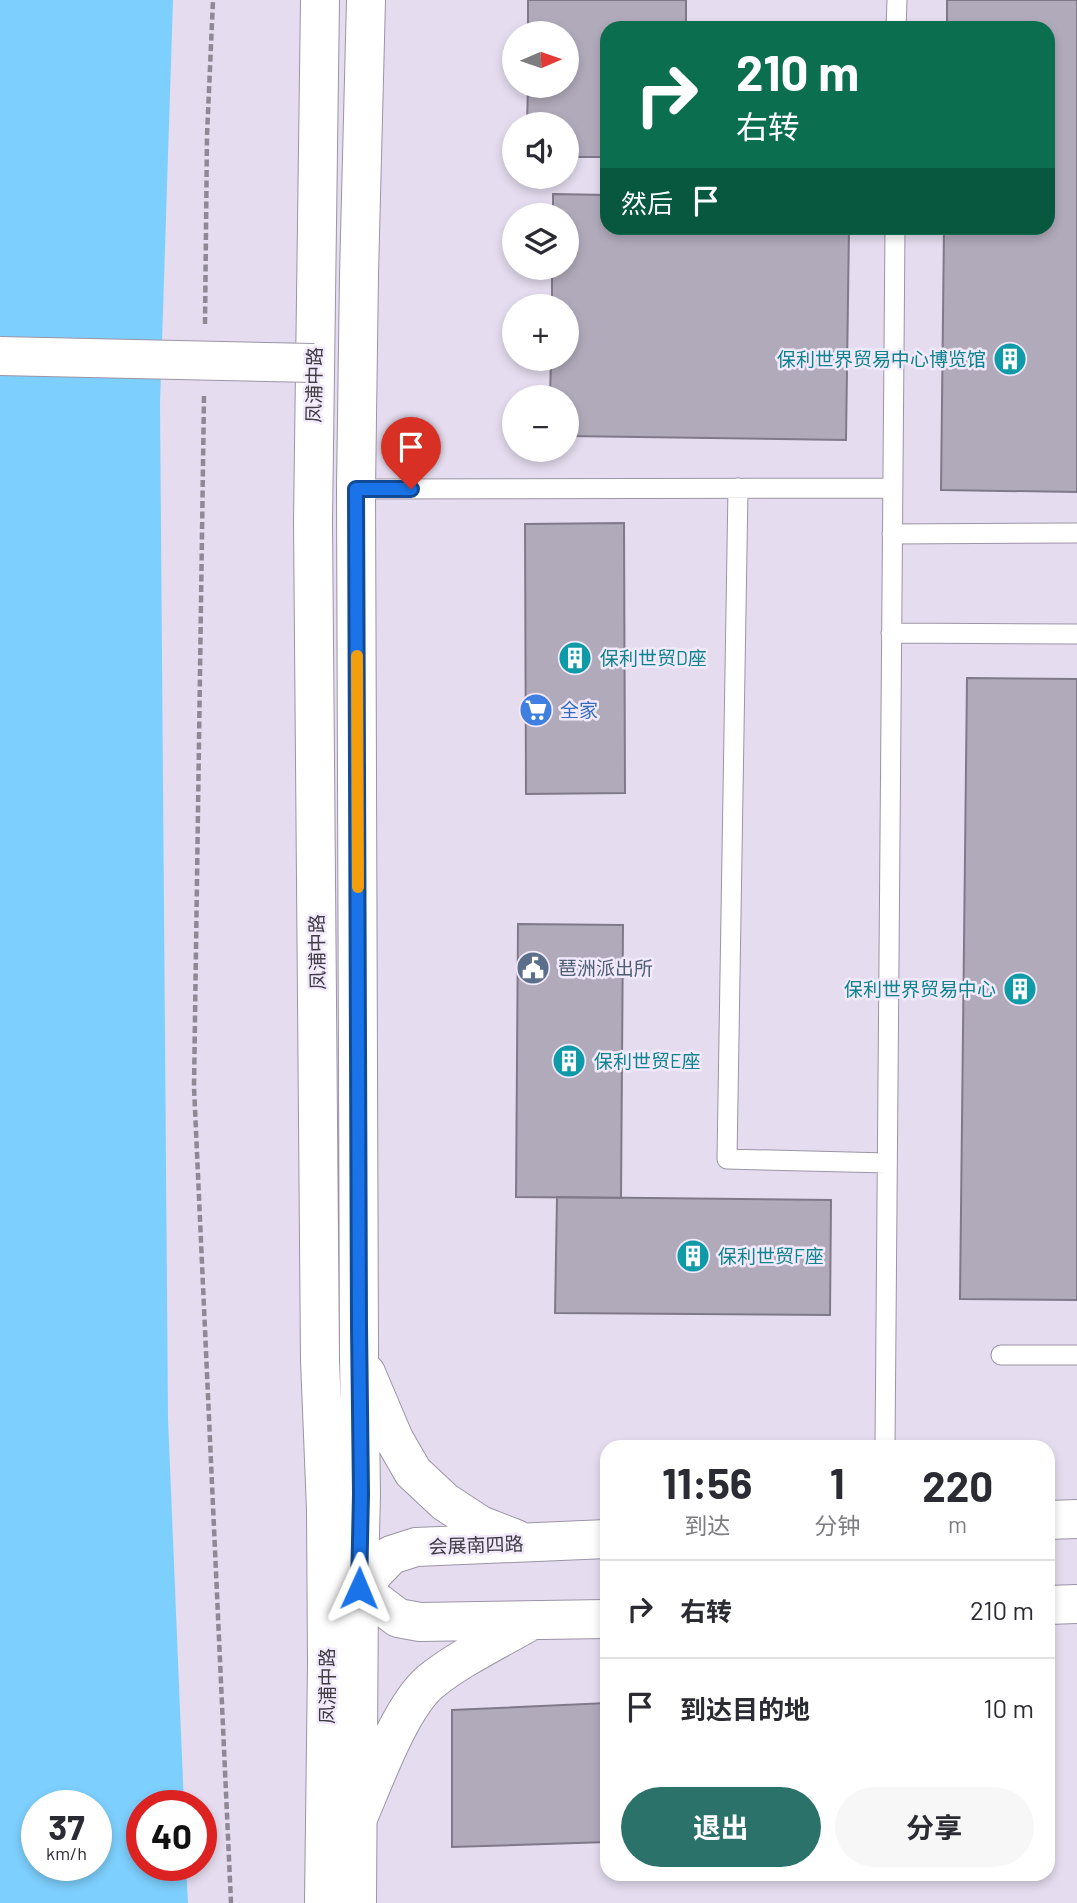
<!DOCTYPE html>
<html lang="zh">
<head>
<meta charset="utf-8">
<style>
	:root { --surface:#fff; --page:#f7f7f7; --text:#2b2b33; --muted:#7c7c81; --line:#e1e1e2; --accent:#2a726a }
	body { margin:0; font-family:Barlow,"Noto Sans SC",sans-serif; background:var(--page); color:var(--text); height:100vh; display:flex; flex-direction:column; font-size:26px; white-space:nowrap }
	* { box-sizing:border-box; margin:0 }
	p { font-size:23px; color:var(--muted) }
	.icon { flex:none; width:38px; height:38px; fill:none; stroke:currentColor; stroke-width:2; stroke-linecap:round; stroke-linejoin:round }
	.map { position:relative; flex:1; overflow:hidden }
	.drawer { position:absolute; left:600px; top:1440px; width:455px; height:441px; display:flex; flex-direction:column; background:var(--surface); border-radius:21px; box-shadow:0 4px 10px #0003 }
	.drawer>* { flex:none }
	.top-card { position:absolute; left:600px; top:21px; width:455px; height:214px; border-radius:21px; box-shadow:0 4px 10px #0003; background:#0b6e4f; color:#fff; overflow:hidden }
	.needle { width:46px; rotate:88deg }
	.buttons { position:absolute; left:502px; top:21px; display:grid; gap:14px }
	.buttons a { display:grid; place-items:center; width:77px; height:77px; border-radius:50%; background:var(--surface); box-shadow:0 4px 10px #0003; font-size:35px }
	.speed { position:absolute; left:21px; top:1790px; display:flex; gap:14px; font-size:35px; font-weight:700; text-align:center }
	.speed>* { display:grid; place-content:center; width:91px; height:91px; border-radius:50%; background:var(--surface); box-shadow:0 4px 10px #0003; line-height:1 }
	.speed small { font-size:18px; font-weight:400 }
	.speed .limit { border:10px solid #d22; background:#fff; color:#111 }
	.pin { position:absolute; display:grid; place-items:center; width:60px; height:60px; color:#fff; margin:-72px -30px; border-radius:50% 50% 50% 0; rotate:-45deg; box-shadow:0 0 7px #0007 }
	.pin .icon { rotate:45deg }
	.me { position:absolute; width:77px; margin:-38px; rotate:1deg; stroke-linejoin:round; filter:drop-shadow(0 0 5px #0008) }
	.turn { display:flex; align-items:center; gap:24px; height:147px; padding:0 21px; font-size:32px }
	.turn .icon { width:91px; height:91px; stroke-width:2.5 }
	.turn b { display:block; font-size:49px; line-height:60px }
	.then { display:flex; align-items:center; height:66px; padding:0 21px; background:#0003; gap:14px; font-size:26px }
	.eta { display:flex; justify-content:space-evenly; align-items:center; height:119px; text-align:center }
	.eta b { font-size:42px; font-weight:700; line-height:49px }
	.primary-button { display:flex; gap:14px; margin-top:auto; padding:14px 21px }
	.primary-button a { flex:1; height:80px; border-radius:42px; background:var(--accent); color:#fff; font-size:28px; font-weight:700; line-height:80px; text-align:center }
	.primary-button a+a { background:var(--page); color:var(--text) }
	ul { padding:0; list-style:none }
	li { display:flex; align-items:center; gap:21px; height:98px; padding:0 21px; border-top:2px solid var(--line) }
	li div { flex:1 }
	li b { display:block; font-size:26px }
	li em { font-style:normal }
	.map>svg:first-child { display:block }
	.water { fill:#7dcffd; fill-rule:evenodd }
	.building { fill:#b1aabb; stroke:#807989; stroke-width:2 }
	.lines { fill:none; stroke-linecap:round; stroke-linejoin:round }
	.service-casing { stroke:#9b94a5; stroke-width:21 }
	.minor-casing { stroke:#9b94a5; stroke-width:40 }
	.tertiary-casing { stroke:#9b94a5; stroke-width:40 }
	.path { stroke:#8f8996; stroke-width:4.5; stroke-dasharray:7 3.5; stroke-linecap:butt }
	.service { stroke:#fff; stroke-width:19 }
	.minor { stroke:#fff; stroke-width:38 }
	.tertiary { stroke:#fff; stroke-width:38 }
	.tertiary-bridge-casing { stroke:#9b94a5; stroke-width:40; stroke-linecap:butt }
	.tertiary-bridge { stroke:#fff; stroke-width:38 }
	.route-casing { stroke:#114b97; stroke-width:18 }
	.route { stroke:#1a73e8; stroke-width:12 }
	.slow { stroke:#f59e0b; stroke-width:12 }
	.labels { text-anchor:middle; stroke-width:5; stroke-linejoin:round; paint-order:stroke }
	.culture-label { font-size:19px; fill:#0d838f; stroke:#f2eafc; text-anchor:start }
	.street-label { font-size:19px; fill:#3e3b42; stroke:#f2eafc }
	.shop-label { font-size:19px; fill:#366cbe; stroke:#f2eafc; text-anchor:start }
	.service-label { font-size:19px; fill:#4e5e75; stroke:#f2eafc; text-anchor:start }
</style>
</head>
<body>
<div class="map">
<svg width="1077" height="1903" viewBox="0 0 1077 1903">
	<rect width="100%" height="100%" fill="#e5ddef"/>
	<path class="water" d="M0,0H173L160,404L168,1419L184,1806H142V1866H186L188,1903H0ZM37,1806H96V1866H37Z"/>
	<path class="building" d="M528,0H686V28H607V157H567V124H527L528,86H567V33H528Z
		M947,0H1077V492L941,490L944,228H1048V28H947Z
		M553,194L607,195V228H849L846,440L567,436V397H550L551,359H567V306H552V268H567V215H553Z
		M624,523L625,793L526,794L525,524Z
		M967,678L1077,679V1300L960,1299Z
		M518,924L623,925L621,1198L516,1197Z
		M557,1197L831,1200L830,1315L555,1313Z
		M607,1703V1842L452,1847V1710Z"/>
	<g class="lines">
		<defs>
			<path id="service" d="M896,28L897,0
				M738,488L727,1159L887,1163
				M356,489L892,488
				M892,534L1077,533
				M891,633L1077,634
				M1001,1355H1077
				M885,1447L895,228"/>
			<path id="minor" d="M324,1903L327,1664L326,1510
				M357,1903L359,1588"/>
			<path id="tertiary" d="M320,0L313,521L320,1360L326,1510L359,1588L398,1618L420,1622L607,1619
				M366,1373L394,1439L413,1472L445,1502L480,1525L516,1539
				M1048,1520L1077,1519
				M359,1575L361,1494L359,1354L356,489L359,275L366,0
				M1048,1605L1077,1604
				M327,1664L359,1588L391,1555L416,1547L607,1539
				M357,1820C374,1782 399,1709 430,1682C458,1659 496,1641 527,1623"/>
		</defs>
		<use href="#service" class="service-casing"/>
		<use href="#minor" class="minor-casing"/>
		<use href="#tertiary" class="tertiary-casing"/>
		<path class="path" d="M205,324L207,135L213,0
			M204,396L194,1087L231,1903"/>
		<use href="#service" class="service"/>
		<use href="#minor" class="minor"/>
		<use href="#tertiary" class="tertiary"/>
		<defs>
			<path id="tertiary-bridge" d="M0,356L314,363"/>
		</defs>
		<use href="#tertiary-bridge" class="tertiary-bridge-casing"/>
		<use href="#tertiary-bridge" class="tertiary-bridge"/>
	</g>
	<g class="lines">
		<defs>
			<path id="route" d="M359,1588L361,1494L359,1326L356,489H411"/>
		</defs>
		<use href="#route" class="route-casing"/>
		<use href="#route" class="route"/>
		<path class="slow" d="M357,656L358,887"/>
	</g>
	<defs>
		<symbol id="building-disc" viewBox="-11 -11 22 22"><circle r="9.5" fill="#0f9aa8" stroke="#f2eafc"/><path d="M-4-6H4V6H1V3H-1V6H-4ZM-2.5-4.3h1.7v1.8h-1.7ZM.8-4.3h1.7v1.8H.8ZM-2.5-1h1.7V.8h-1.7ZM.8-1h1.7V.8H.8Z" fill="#fff"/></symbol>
		<symbol id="supermarket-disc" viewBox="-11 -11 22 22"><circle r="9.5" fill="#3f7fe0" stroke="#f2eafc"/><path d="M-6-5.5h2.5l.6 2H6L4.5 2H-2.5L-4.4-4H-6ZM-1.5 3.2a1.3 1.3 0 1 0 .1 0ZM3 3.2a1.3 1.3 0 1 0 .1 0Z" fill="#fff"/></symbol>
		<symbol id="civic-disc" viewBox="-11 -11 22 22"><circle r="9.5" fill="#5c6f8a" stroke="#f2eafc"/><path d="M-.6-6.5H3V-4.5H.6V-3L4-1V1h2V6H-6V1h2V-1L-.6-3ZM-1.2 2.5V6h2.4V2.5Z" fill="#fff"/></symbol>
	</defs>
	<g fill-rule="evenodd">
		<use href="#building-disc" x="991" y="340" width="38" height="38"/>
		<use href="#building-disc" x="556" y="639" width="38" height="38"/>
		<use href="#supermarket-disc" x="517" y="691" width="38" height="38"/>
		<use href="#civic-disc" x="514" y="949" width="38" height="38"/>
		<use href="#building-disc" x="1001" y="970" width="38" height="38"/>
		<use href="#building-disc" x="550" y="1042" width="38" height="38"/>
		<use href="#building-disc" x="674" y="1237" width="38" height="38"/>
	</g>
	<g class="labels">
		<g class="culture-label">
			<text x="986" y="366" text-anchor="end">保利世界贸易中心博览馆</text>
			<text x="600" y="665">保利世贸D座</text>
			<text x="996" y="996" text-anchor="end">保利世界贸易中心</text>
			<text x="594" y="1068">保利世贸E座</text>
			<text x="718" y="1263">保利世贸F座</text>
		</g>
		<g class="street-label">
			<text transform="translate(314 385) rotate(-89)" y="7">凤浦中路</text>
			<text transform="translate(317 952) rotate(-91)" y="7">凤浦中路</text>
			<text transform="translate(476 1545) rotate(-2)" y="7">会展南四路</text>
			<text transform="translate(327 1686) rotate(-90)" y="7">凤浦中路</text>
		</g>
		<g class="shop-label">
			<text x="560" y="717">全家</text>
		</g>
		<g class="service-label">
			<text x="558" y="975">琶洲派出所</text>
		</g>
	</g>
</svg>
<div class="buttons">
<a><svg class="needle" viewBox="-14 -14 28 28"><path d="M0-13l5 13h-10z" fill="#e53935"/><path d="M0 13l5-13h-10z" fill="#7c7c81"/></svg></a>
<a><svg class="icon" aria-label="sound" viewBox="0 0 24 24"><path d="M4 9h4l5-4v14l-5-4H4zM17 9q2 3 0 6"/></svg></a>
<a><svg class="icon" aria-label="layers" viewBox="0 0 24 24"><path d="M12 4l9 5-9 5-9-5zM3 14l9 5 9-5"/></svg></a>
<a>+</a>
<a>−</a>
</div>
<div class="speed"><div>37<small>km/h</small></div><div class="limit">40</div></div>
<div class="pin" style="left:411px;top:489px;background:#d93025"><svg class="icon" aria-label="arrive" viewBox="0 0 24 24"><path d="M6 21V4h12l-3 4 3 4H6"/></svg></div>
<svg class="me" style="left:359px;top:1588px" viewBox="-20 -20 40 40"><path d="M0-17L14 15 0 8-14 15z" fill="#1a73e8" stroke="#fff" stroke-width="4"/></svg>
<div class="top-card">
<div class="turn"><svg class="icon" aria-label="right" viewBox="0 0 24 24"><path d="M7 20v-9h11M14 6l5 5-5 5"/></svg><div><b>210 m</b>右转</div></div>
<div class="then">然后<svg class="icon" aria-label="arrive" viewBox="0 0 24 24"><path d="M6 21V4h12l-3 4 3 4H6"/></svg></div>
</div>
<section class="drawer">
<div class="eta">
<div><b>11:56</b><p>到达</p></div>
<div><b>1</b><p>分钟</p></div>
<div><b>220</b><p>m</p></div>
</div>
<ul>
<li><svg class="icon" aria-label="right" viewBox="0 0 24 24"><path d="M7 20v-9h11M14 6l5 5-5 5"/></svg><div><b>右转</b></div><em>210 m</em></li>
<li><svg class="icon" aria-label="arrive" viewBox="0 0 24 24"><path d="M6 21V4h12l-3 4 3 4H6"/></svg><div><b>到达目的地</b></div><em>10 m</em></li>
</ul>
<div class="primary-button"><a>退出</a><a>分享</a></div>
</section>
</div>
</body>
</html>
